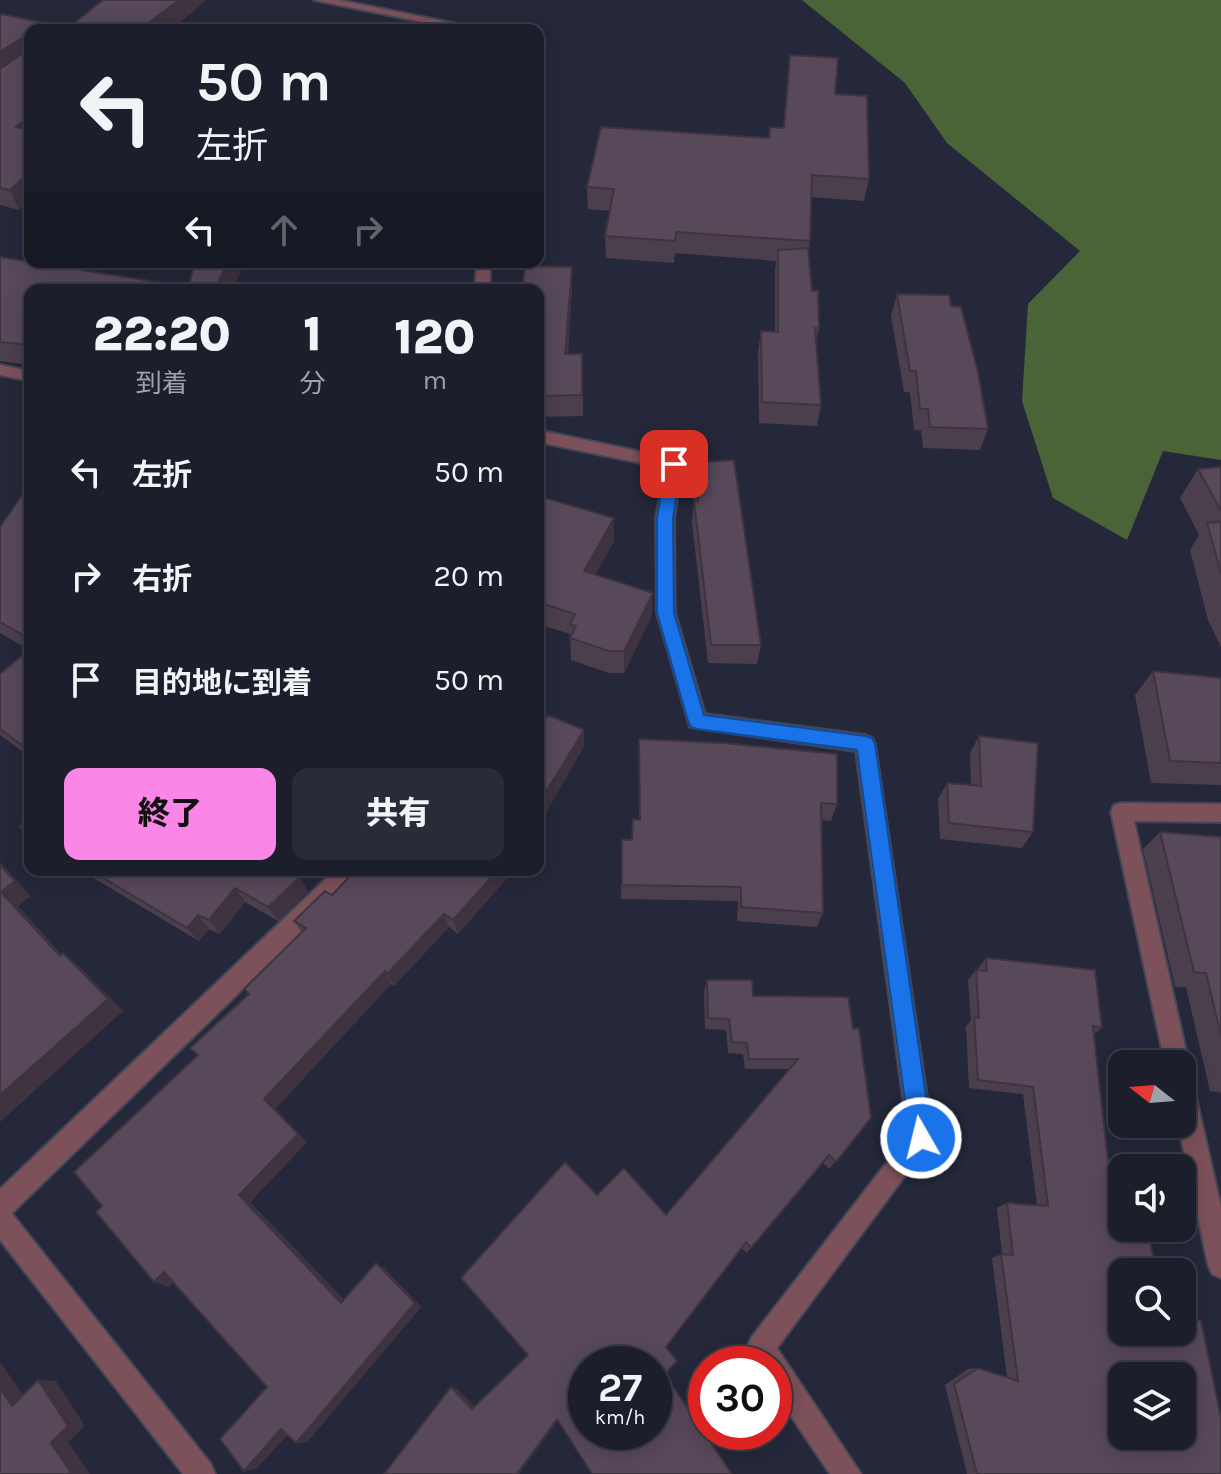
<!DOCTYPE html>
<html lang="ja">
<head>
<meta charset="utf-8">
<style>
	:root { --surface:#1c1e2c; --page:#292b38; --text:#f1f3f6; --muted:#a0a2a9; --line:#3a3c48; --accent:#fa87e7 }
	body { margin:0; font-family:Karla,"Noto Sans JP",sans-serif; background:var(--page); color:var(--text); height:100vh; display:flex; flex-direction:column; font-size:30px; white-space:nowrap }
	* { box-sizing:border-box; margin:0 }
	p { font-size:26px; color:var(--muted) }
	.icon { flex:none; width:44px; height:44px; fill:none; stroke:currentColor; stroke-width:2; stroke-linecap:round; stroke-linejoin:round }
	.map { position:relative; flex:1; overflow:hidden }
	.side { position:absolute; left:24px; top:284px; width:520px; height:592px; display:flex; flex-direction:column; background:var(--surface); border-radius:16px; box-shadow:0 4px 20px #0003,0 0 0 2px var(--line) }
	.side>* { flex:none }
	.banner { position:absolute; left:24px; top:24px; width:520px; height:244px; border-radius:16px; box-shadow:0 4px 20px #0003,0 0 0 2px var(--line); background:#1c1e2c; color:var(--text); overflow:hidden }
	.needle { width:52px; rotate:287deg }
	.tools { position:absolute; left:1108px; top:1050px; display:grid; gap:16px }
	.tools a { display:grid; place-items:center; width:88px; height:88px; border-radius:16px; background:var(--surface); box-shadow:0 4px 20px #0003,0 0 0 2px var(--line); font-size:40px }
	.speed { position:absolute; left:568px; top:1346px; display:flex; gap:16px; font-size:40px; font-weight:700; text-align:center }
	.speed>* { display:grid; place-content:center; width:104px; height:104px; border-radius:50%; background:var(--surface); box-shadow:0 4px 20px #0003,0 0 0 2px var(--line); line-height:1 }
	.speed small { font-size:20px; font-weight:400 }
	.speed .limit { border:12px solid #d22; background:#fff; color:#111 }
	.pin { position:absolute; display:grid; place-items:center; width:68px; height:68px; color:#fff; margin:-34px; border-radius:16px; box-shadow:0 4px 12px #0006 }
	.me { position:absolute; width:88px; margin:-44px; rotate:352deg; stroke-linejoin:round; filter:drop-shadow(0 0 6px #0008) }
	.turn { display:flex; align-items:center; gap:28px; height:168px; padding:0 40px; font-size:36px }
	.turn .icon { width:104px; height:104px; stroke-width:2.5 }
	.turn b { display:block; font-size:56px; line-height:68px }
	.lanes { display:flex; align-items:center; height:76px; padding:0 40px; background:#0003; justify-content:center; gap:40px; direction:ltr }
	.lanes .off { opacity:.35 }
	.eta { display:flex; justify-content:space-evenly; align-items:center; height:136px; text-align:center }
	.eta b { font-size:48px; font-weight:800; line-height:56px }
	.button { display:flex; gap:16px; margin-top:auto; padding:16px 40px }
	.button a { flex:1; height:92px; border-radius:16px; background:var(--accent); color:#111; font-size:32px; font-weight:800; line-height:92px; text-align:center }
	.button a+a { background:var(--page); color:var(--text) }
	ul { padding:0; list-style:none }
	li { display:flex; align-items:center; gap:24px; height:104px; padding:0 40px }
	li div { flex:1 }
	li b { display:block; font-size:30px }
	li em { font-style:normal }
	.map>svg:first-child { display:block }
	.forest { fill:#4a6438 }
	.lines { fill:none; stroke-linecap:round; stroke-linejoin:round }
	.minor-casing { stroke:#424556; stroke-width:4 }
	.tertiary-casing { stroke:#424556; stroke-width:4 }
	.minor { fill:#7d515a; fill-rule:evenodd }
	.tertiary { fill:#7d515a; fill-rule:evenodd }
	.wall { fill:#4c3f4d }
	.shaded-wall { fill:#3e333f }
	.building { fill:#58495a; stroke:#3e333f; stroke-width:2; fill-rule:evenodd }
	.route { fill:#1a73e8; stroke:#114b97; stroke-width:2 }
</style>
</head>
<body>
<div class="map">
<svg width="1221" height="1474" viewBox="0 0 1221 1474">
	<rect width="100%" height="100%" fill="#25283a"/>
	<path class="forest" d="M802,0H1221V460L1163,451L1127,540L1053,498L1022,401L1028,304L1080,251L947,143L905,83Z"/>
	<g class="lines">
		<defs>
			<path id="minor" d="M314,0H339L487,30H462Z
				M477,262H491L489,290H475Z
				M0,365L30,371V381L0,375Z
				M538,430L680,460L682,464L674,518L675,613L705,714L865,735L872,738L875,744L933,1138L777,1348L861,1474H830L774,1391V1364H756L747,1348L751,1338L908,1135L856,751L690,727L657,613L656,518L665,468L538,442Z
				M1121,803L1221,804V822L1134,821L1189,1064L1182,1074V1064H1165L1111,812L1114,805Z
				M335,870H361L358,877L9,1216L0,1220V1189Z
				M1182,1076L1191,1079L1194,1088L1221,1207V1278L1212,1274L1208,1265L1178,1124H1182Z"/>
			<path id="tertiary" d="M0,1206L9,1210L211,1464L215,1474H183L0,1240Z"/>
		</defs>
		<use href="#minor" class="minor-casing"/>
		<use href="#tertiary" class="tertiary-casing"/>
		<use href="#minor" class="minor"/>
		<use href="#tertiary" class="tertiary"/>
	</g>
	<path class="wall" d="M103,0H206L171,30H30V200L19,210L0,205V15L68,28Z
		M790,55L835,94L869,179L864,201L811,197L810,241L809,250L812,291L819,328L816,345L821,405L817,426L759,423L758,352L761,331L775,332V271L776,261L675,253L674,263L606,258L605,236L610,211L588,209L587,187L769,138L783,128Z
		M0,257L189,287L194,262H245L232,290H30V365L0,361Z
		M572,267V288L568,354L583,375V416L538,417V290Z
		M897,294L951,306L988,429L980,450L923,448L921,430H914L910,392H904L891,316Z
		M694,463L761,645L757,664L708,663L692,522L694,502L692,484Z
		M1221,467V647L1208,620L1190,550L1199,535L1180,498L1198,469Z
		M30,484V757L0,735V674L29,650L0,633V527Z
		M538,496L614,518V541L595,575L652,615L624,673H609L571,660L570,634L538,624Z
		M1153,671L1221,678V785L1151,783L1135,695Z
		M979,736L1033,832L1022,848L940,839L938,799L947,783L971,785L970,753Z
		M639,739L837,804L831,821L821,820L823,913L817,927L737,921L738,901L621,899L622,840H632L639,820Z
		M1160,832L1221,837V1094L1220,1092L1210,1091L1186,987H1175L1143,849Z
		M80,870H289L308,891L278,921L245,902L220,934L209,929L199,941Z
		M356,870H505L507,878L458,934L449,927L394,986L391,984L275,1109L307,1142L250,1202L344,1300L384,1268L421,1307L307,1442L296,1443L287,1435L256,1469L267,1387L173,1282L169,1287L102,1206L198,1055L248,994L244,989L302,933L294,921L332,895Z
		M986,958L1102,1028L1094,1034L1108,1160L1122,1168L1156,1234L1149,1236L1122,1272L1221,1474H967L945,1385L968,1369L978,1368L1007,1377L992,1258L1002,1254L997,1208L1007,1203L1037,1205L1023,1094L969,1088L966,1026L971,1021L968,980L976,970H978V968Z
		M707,980L853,1029L871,1118L829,1169L823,1163L747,1253L741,1248L666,1347L665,1374L558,1420L519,1474L456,1388L475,1407L528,1355L597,1195L666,1215L789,1069H745L743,1054L728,1053L726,1030L705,1029L704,992Z"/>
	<path class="shaded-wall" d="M179,0H206L171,30H143L142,28Z
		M22,38L30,56L0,76V52Z
		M30,115V142L16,127Z
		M30,172V200L19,210L10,190Z
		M228,262H245L232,290H214Z
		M572,267V288L566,375L565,354Z
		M614,518V541L585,594L584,571Z
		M653,593L652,615L624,673V651Z
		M584,730V747L548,809L538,819V801Z
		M0,862L31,896L18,906L75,969L60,956L1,892Z
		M498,870H505L507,878L458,934L453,920Z
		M300,877L308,891L278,921L268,907Z
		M235,888L245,902L220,934L209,920Z
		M444,914L449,927L394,986L387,974Z
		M198,915L209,929L199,941L187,928Z
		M63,953L79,966L123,1011L0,1122V1095Z
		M385,971L391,984L275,1109L307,1142L250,1202L350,1306L341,1303L239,1195L264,1099Z
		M376,1263L384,1268L421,1307L307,1442L296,1443Z
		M164,1272L179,1276L169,1287L154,1282Z
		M0,1362L31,1406H12L0,1388Z
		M38,1380L56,1381L85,1426L68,1442L90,1474H72L51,1443Z
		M451,1387L456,1388L477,1409H472Z
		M557,1419H558L519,1474H517Z
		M281,1429H293L256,1469L244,1471Z"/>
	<path class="building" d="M103,0H179L142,28L136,26L131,30H30V115L16,127L30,130V172L10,190L0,188V69L23,53L22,38L0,52V15L2,14L68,28Z
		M790,55L838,58L835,94L867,96L869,179L812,175L810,241L676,232L675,241L605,236L614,189L587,187L601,127L769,138L770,127L784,128Z
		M808,248L812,291H818L819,328H815L821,405L762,402L761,331L778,332V250Z
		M0,257L189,287L194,262H228L214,290H30V345L0,342Z
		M525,266L572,267L565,354H582V395L538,396V290H522Z
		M897,294L949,295L951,306L961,307L978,372L988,429L930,427L928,409H920L916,371H910Z
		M734,460L761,645H711L694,501H698L694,463Z
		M1221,467V511L1198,469Z
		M30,484V639L0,622V527Z
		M538,496L614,518L584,571L653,593L624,651H609L570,638L576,626L570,624L575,614L538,602Z
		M1221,522V573L1207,523Z
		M30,649V751L0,729V674Z
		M1153,671L1221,678V763L1170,761Z
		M548,715L584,730L546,792L538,801V730Z
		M979,736L1038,743L1033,832L949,823L947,783L981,786Z
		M639,739L723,743L837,754V804L821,803L823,913L741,907V887L622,885V840H632L633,819L640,820Z
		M30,816V834L19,827Z
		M1160,832L1221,837V1036L1206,973L1194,972Z
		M0,865L15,881L1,892L60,956L63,953L108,999L0,1095Z
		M90,870H289L300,877L268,907L235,888L209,920L198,915L187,928Z
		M356,870H498L453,920L444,914L387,974L385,971L264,1099L298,1134L239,1195L341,1303L376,1263L415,1303L296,1443L281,1429L244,1471L220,1439L267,1387L164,1272L154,1282L96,1212L102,1206L74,1172L198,1055L190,1048L249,994L244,989L306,928L294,921L325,891L332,895Z
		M986,958L1095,970L1102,1028L1093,1026L1108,1160L1125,1162L1126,1168H1122V1228H1155L1156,1234H1149L1156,1272H1122V1332H1182V1320H1201L1221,1418V1474H977L954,1384L978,1368L1018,1381L1001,1254L1013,1255L1007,1203L1048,1206L1033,1087L978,1080L974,1017L979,1018L976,970L987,971ZM1122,1376H1182V1436H1122Z
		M707,980H752L753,996L848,997L853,1029L859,1028L871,1118L836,1162L829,1155L751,1248L746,1242L666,1347L677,1361L665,1374L732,1474H592L557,1419L517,1474H384L451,1387L472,1409L528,1355L461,1278L565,1162L597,1195L624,1168L666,1215L798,1059H749L747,1043L732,1042L729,1019L708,1018ZM586,1364H654V1432H586Z
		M38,1380L68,1426L51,1443L72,1474H0V1388L12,1406Z"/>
	<path class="route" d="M674,458L681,464L673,518L674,613L704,715L865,736L872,738L875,744L932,1138L929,1146L921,1149L913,1146L910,1138L857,750L697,729L691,727L688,721L657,613V518L666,464Z"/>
</svg>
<div class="tools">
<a><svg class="needle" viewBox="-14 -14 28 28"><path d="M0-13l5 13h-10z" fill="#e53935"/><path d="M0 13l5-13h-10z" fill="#a0a2a9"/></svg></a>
<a><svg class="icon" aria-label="sound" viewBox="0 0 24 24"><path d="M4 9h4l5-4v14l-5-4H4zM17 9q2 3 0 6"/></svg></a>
<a><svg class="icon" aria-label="search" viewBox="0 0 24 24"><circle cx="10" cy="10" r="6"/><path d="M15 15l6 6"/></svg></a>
<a><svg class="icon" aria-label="layers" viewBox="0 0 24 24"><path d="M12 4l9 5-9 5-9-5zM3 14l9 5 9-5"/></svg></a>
</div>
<div class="speed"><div>27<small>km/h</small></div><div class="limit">30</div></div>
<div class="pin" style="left:674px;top:464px;background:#d93025"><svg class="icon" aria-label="arrive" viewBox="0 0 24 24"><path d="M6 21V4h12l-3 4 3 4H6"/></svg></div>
<svg class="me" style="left:921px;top:1138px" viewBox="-20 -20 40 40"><circle r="17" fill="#1a73e8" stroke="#fff" stroke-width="3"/><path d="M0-11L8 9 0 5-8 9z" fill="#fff"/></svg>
<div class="banner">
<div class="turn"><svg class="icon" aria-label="left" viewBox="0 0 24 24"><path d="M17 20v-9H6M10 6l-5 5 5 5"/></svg><div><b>50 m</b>左折</div></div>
<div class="lanes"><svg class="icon" aria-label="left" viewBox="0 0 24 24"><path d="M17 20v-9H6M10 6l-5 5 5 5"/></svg><svg class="icon off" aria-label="ahead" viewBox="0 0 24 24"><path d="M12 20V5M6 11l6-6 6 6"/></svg><svg class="icon off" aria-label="right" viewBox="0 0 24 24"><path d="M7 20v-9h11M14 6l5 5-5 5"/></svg></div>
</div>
<section class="side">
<div class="eta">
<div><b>22:20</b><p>到着</p></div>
<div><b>1</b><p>分</p></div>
<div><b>120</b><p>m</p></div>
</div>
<ul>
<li><svg class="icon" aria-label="left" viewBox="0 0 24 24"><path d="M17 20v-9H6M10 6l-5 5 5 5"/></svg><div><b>左折</b></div><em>50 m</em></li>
<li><svg class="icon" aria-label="right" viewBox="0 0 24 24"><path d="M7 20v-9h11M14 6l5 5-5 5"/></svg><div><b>右折</b></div><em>20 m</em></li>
<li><svg class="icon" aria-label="arrive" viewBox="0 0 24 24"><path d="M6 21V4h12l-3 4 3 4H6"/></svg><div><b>目的地に到着</b></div><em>50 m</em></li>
</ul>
<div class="button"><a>終了</a><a>共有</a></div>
</section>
</div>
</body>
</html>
